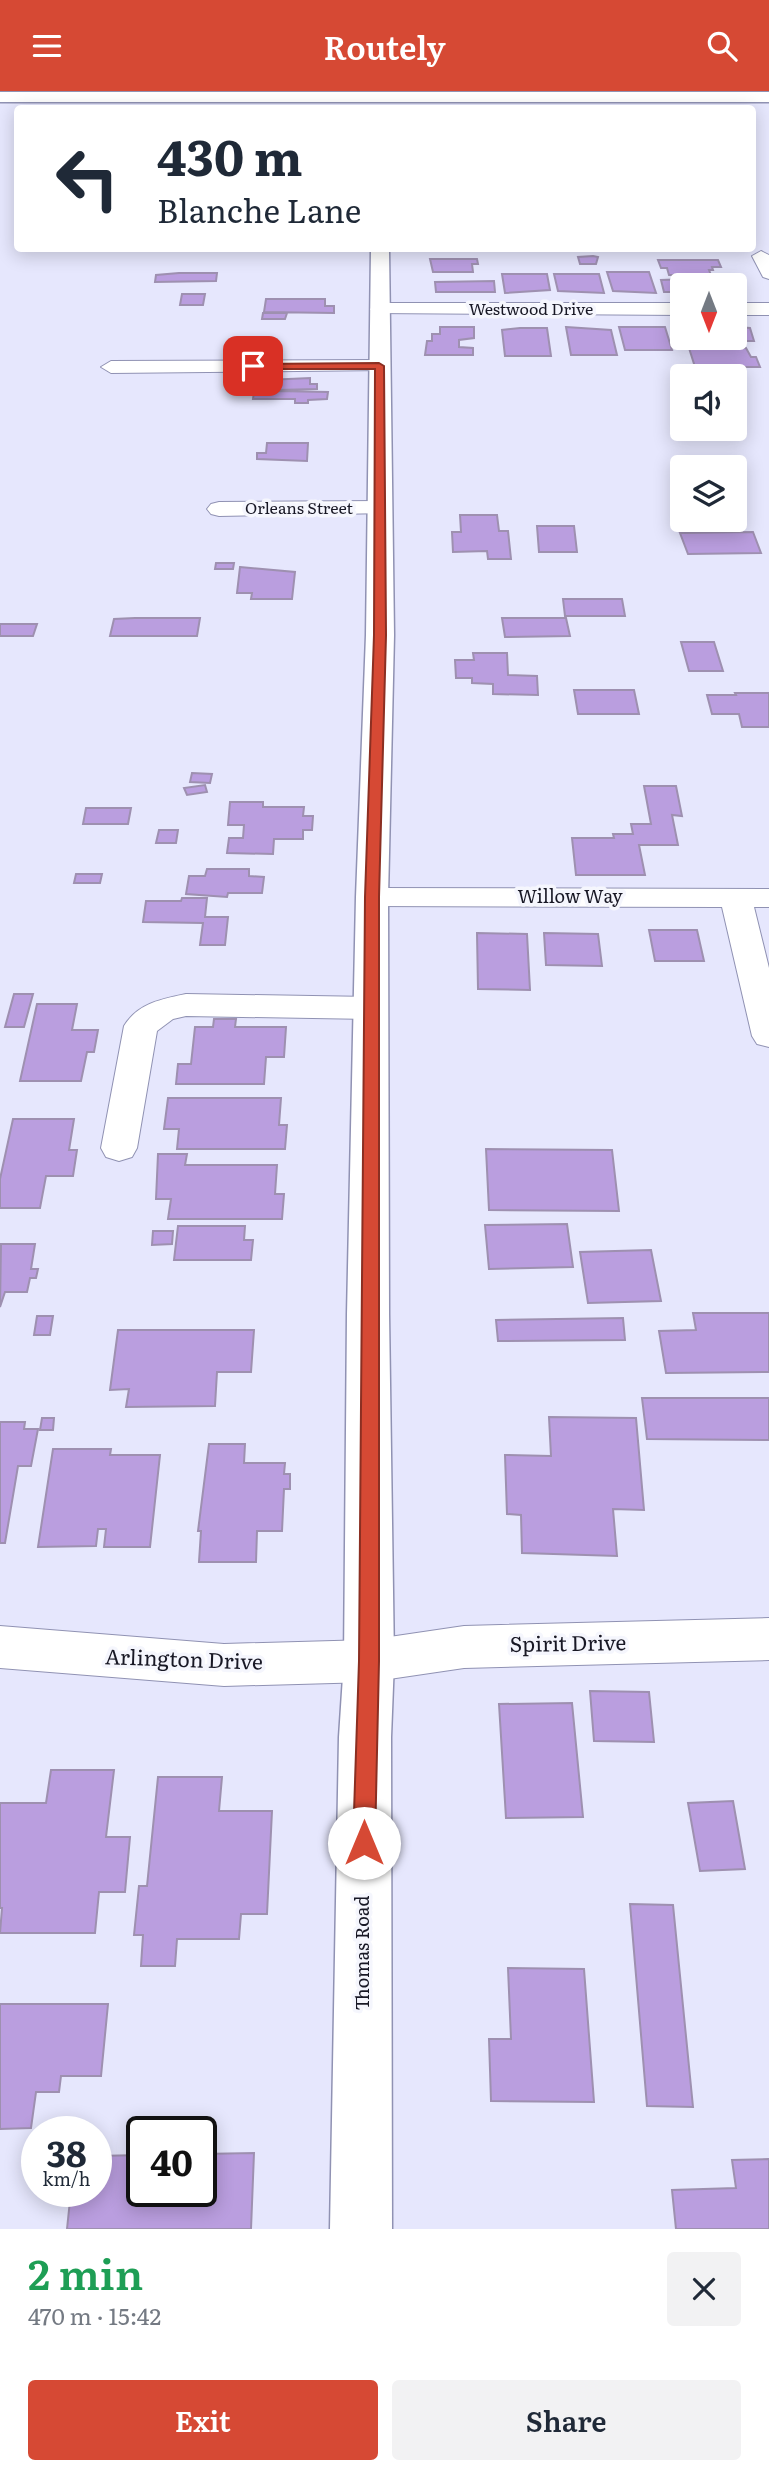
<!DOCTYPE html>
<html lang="en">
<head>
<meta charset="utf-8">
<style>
	:root { --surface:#fff; --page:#f2f2f3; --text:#1f2937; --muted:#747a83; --accent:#d64934 }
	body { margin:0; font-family:Literata,serif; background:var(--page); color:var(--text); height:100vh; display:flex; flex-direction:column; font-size:26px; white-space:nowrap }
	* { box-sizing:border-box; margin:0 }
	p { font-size:23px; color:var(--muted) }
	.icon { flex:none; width:38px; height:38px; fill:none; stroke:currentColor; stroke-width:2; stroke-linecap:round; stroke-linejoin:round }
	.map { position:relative; height:2138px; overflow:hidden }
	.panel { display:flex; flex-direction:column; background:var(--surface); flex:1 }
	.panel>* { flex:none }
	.hud { position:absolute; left:14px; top:14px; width:742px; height:147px; border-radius:7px; box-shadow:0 4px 18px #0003; background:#fff; color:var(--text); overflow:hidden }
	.needle { width:46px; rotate:180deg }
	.fabs { position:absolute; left:670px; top:182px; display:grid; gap:14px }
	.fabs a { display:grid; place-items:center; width:77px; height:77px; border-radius:7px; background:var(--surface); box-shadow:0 4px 18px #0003; font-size:35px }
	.speed { position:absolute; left:21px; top:2025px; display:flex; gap:14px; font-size:35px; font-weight:700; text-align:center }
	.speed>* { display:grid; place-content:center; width:91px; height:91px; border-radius:50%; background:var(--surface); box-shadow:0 4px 18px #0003; line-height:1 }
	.speed small { font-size:18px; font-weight:400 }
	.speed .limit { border:4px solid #111; border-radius:10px; background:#fff; color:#111 }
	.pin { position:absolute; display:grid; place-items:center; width:60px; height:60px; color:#fff; margin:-30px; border-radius:14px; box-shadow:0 4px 10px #0006 }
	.me { position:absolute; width:77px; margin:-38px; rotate:0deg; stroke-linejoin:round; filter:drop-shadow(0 0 5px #0008) }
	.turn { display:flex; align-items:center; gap:24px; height:147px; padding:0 28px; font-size:32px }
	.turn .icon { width:91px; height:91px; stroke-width:2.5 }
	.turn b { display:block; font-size:49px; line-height:60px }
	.round { display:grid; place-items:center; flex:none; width:74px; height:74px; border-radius:7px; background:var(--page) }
	.headline { display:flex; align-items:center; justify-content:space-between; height:119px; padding:0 28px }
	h1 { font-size:42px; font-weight:600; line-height:52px; color:#1e9e55 }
	.primary-button { display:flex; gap:14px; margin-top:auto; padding:14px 28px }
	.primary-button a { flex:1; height:80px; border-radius:7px; background:var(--accent); color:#fff; font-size:28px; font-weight:600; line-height:80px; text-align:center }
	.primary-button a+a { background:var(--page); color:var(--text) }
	header { display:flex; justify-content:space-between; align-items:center; height:91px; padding:0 28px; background:var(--accent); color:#fff; font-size:32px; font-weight:600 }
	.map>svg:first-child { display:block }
	.building { fill:#ba9edf; stroke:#9e90b0; stroke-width:2 }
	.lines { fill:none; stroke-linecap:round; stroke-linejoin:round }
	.minor-casing { stroke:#9092b3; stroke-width:2 }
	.tertiary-casing { stroke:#9092b3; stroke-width:3 }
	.minor { fill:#fff; fill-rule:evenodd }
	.tertiary { fill:#fff; fill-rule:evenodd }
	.route { fill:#d64934; stroke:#8b2f22; stroke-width:2 }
	.labels { text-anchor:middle; stroke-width:7; stroke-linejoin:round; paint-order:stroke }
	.far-street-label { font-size:16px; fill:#181825; stroke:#f5f6fd }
	.street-label { font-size:18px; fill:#181825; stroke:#f5f6fd }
	.near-street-label { font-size:21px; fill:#181825; stroke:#f5f6fd }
</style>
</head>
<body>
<header><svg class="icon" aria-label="menu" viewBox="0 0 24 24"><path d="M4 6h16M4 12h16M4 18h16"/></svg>Routely<svg class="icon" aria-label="search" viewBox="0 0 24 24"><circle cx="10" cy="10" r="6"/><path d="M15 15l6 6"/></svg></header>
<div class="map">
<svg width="769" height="2138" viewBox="0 0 769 2138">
	<rect width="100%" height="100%" fill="#e6e7fd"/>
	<path class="building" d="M593,165L598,166L596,173H580L578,166Z
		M430,168H477L478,173H472L473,181H433Z
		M658,169H718L721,176H712L713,179H709L711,184H669L667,177H661Z
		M607,181H649L656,202L613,200Z
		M179,182H217L216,190L155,191L156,184Z
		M502,183H547L550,199L505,202Z
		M554,183H599L604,202L558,200Z
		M690,188L731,189L733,194H682V201H664L661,189Z
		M494,190L495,201H436L435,191Z
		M182,203H205L203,214H180Z
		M266,208H325V215H334V222L264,221Z
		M263,222H287L285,228H262Z
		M440,236H474V247L459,249V256L473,257V264H425L427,250H432V243H440Z
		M566,236L611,239L617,264H571Z
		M619,236H665L672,259H625Z
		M735,236L750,237L754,250H679L676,238H682V247H735Z
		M520,237H547L551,265H505L502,239Z
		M689,257H746L751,266H756L760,276H695Z
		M310,287V293H317V298L277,299V293H266V289Z
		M275,300L328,301L327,308L308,309V312H295V308H253L254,301Z
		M267,352H308L307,370L257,368V362H266Z
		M460,424H497L499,440H508L511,468H488L487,460L453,461L452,441H461Z
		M537,435H574L577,461H539Z
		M753,441L761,462L688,463L680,442Z
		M216,472H234L233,478H215Z
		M240,476L295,481L292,508H251L252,502H237Z
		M563,508H622L625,525H565Z
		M135,527H200L197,545H110L114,528Z
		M502,527H566L570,545L505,546Z
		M0,533H37L33,545H0Z
		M681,551H714L723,580H689Z
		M473,562H507L508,584L537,585L538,604L493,603V593L472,592V587H456L455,569H474Z
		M574,599H634L639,623H578Z
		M735,602H769V636H742L739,623H712L707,604H736Z
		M192,682L212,683L210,692L190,691Z
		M205,694L207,701L187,704L184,697Z
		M644,695H676L682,725L672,724L678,754H639L645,784H576L572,747H614L613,743H633L631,733H651Z
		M230,711H263V716H304L303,725H313L312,739H303V748H274L273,763L227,762L229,747H243L244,734H228Z
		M86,717H131L128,733H83Z
		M159,739H178L176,752H156Z
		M207,778H249V785L264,786L262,802H228L227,806L186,803L189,785H205Z
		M76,783H102L100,792H74Z
		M182,807H207L205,826H228L225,854H200L203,832L143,831L146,810H181Z
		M649,839H697L704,870H655Z
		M477,842L527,843L530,899L478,898Z
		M544,842L598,843L602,875L546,874Z
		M14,903H33L24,936H5Z
		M37,913H77L72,939H98L94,961H87L81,990H20Z
		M214,928H236L235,936H286L284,966H266L264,993H176L178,973H191L195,936H213Z
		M168,1007H281L279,1034H287L285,1058H177L179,1038H164Z
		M13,1028H74L69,1059H77L73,1085H46L40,1117H0V1088Z
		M486,1058L612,1059L619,1120L489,1119Z
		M158,1063H187L185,1074H277L275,1103H284L282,1128H168L171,1108H156Z
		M567,1133L573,1176L489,1178L485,1134Z
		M178,1135H245L244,1149H253L251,1169H174Z
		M153,1140H173L172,1153L152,1154Z
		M1,1153H35L31,1178H38L36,1187H30L27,1201H5L0,1216Z
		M651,1159L661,1210L588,1212L580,1161Z
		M693,1222H769V1281L666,1282L659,1240L696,1239Z
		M37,1225H53L50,1244H34Z
		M623,1227L625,1249L498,1250L496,1229Z
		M118,1239H254L251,1281H217L215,1315L126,1316L129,1298L110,1299Z
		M642,1307H769V1349L647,1348Z
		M549,1326L636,1327L644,1419L613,1418L617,1465L522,1462L521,1424L507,1423L505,1364L551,1365Z
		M42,1327H54L53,1339H40Z
		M0,1331H25L24,1338H38L31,1375H18L5,1452H0Z
		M209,1353H245L244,1372H285L284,1383H290V1398H284L282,1440H257L256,1471H199L201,1440H198Z
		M53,1358H111L110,1364H160L150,1456H104L106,1438H98L96,1455L38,1456Z
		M590,1600L649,1601L654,1651L594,1650Z
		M572,1612L583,1726L506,1727L499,1613Z
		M51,1679H114L106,1746H130L125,1801H99L95,1842H0L2,1817H0V1712H46Z
		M158,1686H222L219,1720H272L267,1823H241L239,1848H177L175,1875H141L143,1844H134L139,1795H147Z
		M733,1710L745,1778L700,1780L688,1712Z
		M630,1813L673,1814L693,2016L647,2015Z
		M508,1877L584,1878L594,2011L491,2010L489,1948H511Z
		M0,1913H108L101,1985H61L59,2001H36L31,2037L0,2038Z
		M254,2062L251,2138H67L71,2100H96V2065L142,2064V2100H201V2063Z
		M769,2068V2138H676L672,2099L736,2097L732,2069Z"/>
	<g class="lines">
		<defs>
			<path id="minor" d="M761,160L769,164V188L763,186L752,165Z
				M380,212H682V224L373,222L370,218Z
				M735,212H769V224H735Z
				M379,269L389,275L386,279L111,282L101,276L111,270Z
				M380,410L388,412L392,417L388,422L219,425L211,423L207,418L211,413L219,411Z
				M372,797L769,798V816H754L769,877V956L757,953L752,945L722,816L372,815L361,813L356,806L361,799Z
				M186,903L371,906L383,909L388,917L383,925L371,928L186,925L173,928L157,940L137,1057L132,1066L119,1070L106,1066L101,1057L124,935C138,912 162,908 186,903Z
				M769,1527V1569L464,1577L369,1591L224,1595L0,1577V1535L224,1553L369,1549L464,1535Z"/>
			<path id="tertiary" d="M0,1H769V11H0Z
				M371,158H389L394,544L388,806L389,1223L394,1570L391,1646L392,2138H330L339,1646L344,1570L347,1223L356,806L366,544Z"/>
		</defs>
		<use href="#minor" class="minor-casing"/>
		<use href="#tertiary" class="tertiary-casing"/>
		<use href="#minor" class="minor"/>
		<use href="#tertiary" class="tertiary"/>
	</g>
	<path class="route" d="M379,272L384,275L386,544L379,806V1570L375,1752L372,1759L364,1763L356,1759L353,1752L359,1570L365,806L374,544L375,278H253L248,275L253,273Z"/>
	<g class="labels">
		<g class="far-street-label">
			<text x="531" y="224">Westwood Drive</text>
			<text x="299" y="423">Orleans Street</text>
		</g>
		<g class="street-label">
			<text x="570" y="812">Willow Way</text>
			<text transform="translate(363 1862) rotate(-90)" y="6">Thomas Road</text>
		</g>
		<g class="near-street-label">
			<text transform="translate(568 1553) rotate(-1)" y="7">Spirit Drive</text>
			<text transform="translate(184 1569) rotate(2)" y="7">Arlington Drive</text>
		</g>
	</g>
</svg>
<div class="fabs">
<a><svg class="needle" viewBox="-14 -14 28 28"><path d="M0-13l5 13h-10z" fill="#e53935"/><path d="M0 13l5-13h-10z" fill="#747a83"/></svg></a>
<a><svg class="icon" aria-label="sound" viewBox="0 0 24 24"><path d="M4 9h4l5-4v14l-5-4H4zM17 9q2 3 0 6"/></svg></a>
<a><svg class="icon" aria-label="layers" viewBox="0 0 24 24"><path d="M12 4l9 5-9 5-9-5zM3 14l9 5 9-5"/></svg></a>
</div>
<div class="speed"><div>38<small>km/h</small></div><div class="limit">40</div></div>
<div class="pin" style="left:253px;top:275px;background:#d93025"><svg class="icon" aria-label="arrive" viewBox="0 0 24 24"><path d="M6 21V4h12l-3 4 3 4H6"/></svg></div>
<svg class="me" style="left:364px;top:1752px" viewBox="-20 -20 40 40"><circle r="19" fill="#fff"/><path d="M0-13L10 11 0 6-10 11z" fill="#d64934"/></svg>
<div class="hud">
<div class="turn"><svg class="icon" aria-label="left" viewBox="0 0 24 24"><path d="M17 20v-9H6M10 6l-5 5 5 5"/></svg><div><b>430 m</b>Blanche Lane</div></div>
</div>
</div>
<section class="panel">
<div class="headline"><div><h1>2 min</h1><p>470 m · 15:42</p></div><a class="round"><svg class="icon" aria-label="close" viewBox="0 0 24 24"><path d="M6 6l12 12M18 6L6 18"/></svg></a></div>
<div class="primary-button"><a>Exit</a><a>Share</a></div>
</section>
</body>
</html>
